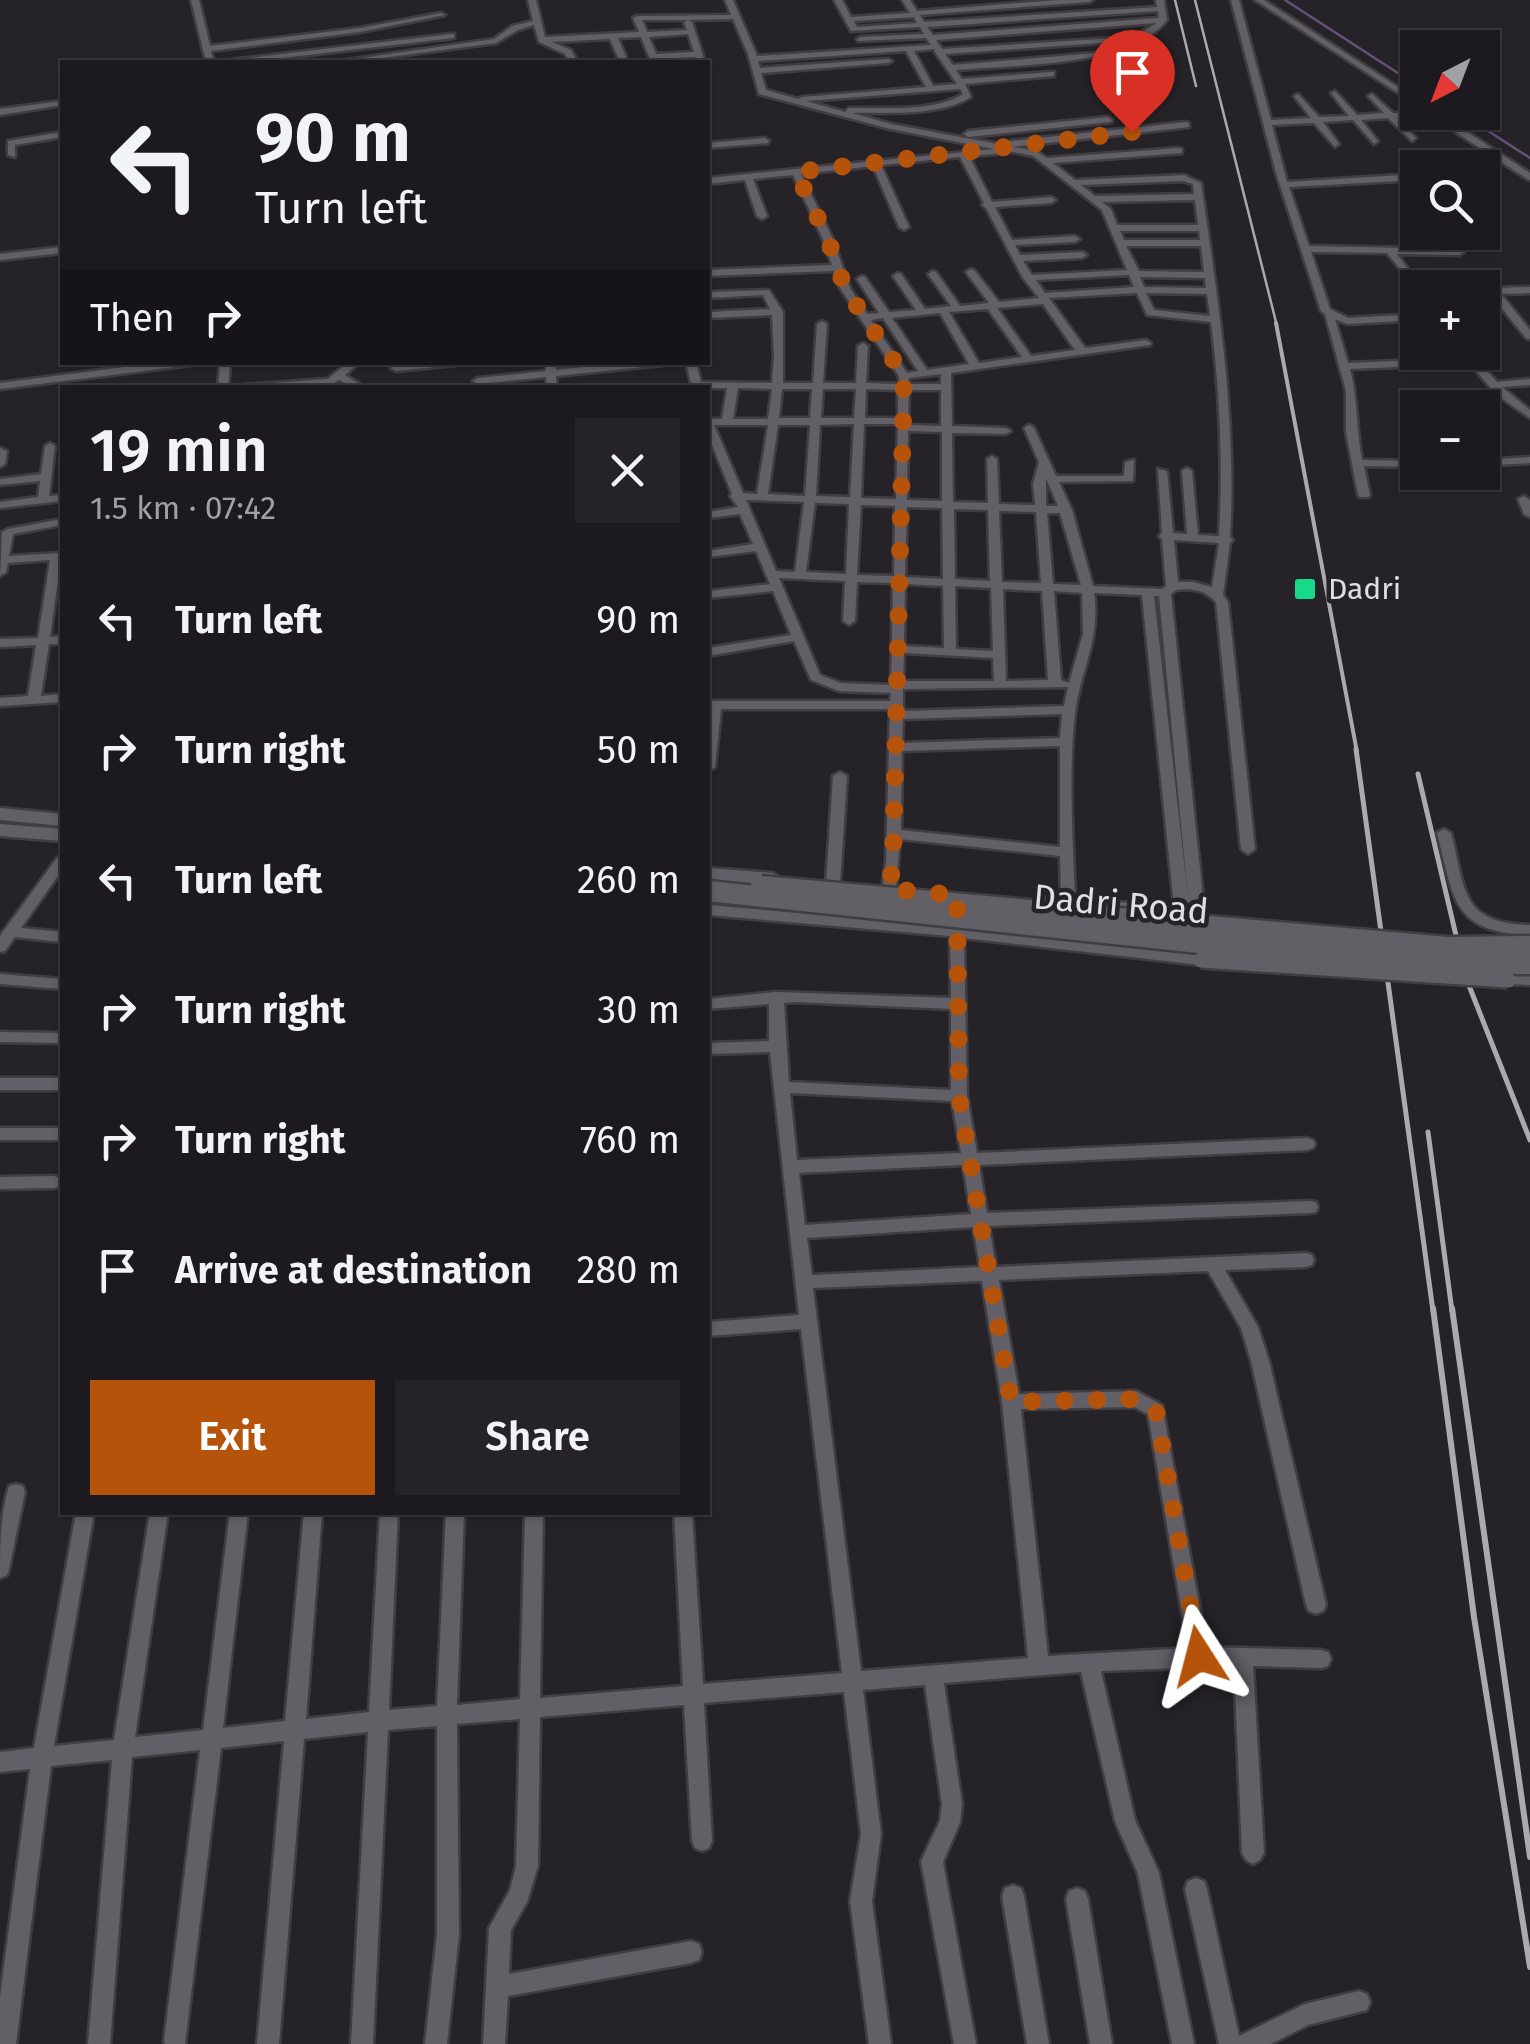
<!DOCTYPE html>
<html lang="en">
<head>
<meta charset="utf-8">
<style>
	:root { --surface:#1c1a1e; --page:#252327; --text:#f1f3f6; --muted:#a0a1a4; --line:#3a383c; --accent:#b45309 }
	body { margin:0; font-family:"Fira Sans",sans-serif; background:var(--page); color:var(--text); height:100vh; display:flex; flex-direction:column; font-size:38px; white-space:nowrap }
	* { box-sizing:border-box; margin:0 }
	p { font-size:32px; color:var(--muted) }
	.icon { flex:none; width:55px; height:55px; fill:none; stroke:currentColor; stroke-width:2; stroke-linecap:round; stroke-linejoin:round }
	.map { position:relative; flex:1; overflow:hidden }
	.drawer { position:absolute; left:60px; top:385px; width:650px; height:1130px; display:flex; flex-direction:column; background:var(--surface); border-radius:0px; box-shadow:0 2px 8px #0004,0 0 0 2px var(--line) }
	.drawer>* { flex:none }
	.guide { position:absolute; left:60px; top:60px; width:650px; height:305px; border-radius:0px; box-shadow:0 2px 8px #0004,0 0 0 2px var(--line); background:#1c1a1e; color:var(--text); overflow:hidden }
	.needle { width:65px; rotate:222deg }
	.tools { position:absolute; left:1400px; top:30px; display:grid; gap:20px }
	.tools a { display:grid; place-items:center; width:100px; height:100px; border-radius:0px; background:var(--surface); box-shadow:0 2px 8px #0004,0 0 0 2px var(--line); font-size:50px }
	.pin { position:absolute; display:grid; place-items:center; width:85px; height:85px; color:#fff; margin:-102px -42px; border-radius:50% 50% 50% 0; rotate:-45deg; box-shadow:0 0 10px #0007 }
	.pin .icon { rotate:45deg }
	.me { position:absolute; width:110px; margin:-55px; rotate:351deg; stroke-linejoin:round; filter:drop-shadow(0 0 8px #0008) }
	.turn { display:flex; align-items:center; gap:35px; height:210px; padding:0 30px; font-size:45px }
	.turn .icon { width:130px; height:130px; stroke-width:2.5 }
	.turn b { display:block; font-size:70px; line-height:85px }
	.then { display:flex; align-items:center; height:95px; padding:0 30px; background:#0003; gap:20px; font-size:38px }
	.round { display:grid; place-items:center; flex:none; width:105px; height:105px; border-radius:0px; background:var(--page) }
	.head { display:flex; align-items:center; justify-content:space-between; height:170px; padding:0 30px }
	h1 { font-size:60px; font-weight:600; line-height:75px }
	.cta { display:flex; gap:20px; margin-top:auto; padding:20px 30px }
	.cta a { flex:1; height:115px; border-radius:0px; background:var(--accent); color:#fff; font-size:40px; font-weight:600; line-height:115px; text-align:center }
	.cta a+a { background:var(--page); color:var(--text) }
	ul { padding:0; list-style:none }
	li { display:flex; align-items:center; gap:30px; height:130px; padding:0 30px }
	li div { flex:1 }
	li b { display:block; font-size:38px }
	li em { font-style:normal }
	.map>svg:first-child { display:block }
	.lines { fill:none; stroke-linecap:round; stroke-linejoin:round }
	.stream { stroke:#665079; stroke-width:2.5 }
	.minor-casing { stroke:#413e43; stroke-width:5 }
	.tertiary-casing { stroke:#413e43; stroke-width:5 }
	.minor { fill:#625f66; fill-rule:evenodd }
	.tertiary { fill:#625f66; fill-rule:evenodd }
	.rail-far3 { stroke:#adaaaf; stroke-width:2.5 }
	.rail-far2 { stroke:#adaaaf; stroke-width:4 }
	.rail-far1 { stroke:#adaaaf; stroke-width:5 }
	.rail { stroke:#adaaaf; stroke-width:6 }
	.minor-bridge-casing { stroke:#413e43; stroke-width:20; stroke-linecap:butt }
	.tertiary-bridge-casing { stroke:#413e43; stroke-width:25; stroke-linecap:butt }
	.minor-bridge { stroke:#625f66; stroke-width:15 }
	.tertiary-bridge { stroke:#625f66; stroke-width:20 }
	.route { stroke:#b45309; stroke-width:18; stroke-dasharray:0 32.4 }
	.poi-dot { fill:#18d989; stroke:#262328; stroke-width:4 }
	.labels { text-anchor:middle; stroke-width:9; stroke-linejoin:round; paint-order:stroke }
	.far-poi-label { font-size:30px; fill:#e0dee2; stroke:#262328; text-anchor:start }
	.street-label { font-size:35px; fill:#e0dee2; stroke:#262328 }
</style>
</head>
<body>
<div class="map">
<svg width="1530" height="2044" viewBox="0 0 1530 2044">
	<rect width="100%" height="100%" fill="#262328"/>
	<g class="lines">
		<path class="stream" d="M1285,0L1418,86
			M1459,112L1530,158"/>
		<defs>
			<path id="minor" d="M191,0H199L210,46L360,28L441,13L445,15L360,32L211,51L214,62H206Z
				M528,0H536L545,37L639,32L633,18L637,16L731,15L725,0H733L757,56L931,45L926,38L858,41L857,39L861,37L924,34L920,27L851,31L834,0H842L851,17L910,13L902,0H910L917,11L1058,0H1093L1089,2L920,15L924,22L1157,7L1156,0H1164L1167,20C1131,67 1012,65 956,70L962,79L1051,72H1054V76L965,84L971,97C937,117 890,112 852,113L891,124L1036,151L1047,158L1179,148L1182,149V153L1053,163L1075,180L1184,175L1201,183C1218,301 1237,418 1230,537L1233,540L1230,543L1223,595L1228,602L1255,849L1248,854L1241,849L1216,602C1205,590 1192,588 1176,590L1171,594L1203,897L1187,913L1172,916L1040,906L1035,904L1033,901L1035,898H1061L1060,856L900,839L896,889L889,894L884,892L882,889L886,862L890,709H721L715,767L708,771V701H890L891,693L839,691L811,680L794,641L708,656V648L791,635L773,591L708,598V591L770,584L756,551L708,557V551L753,544L740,514L708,518V512L738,507L730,496L732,494L708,435V419H722L727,388H692L686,362H696L701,382L772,383L774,356L772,315L708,318V312L770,309L763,295L708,298V292L769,290L783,312V383H813L817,324L822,321L827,324L823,383H856L858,346L863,343L868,346L866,383L899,384V376L840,288L834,271L708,276V270L832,265L822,237L793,175L753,179L767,216L762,219L757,216L745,180L708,184V178L994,149L890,129L759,94L748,54L733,19L688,20L692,22L705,62H697L695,57L658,59L659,62H651L641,37L618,38L628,62H620L610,39L552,42L571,50L578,62H570L565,54L539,42L534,25L518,30L496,43L351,62H333L494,39L512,26L533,21ZM1158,11L1159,18L933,35L927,27ZM914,17L917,23L857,27L854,21ZM642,20H688L684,22L687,30L647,32ZM1157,23L1133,37L942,49L936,40ZM688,34L694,52L656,54L649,37ZM1128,41L1096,53L953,65L945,54ZM934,49L935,52L957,84L933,86L914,51ZM906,51L926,87L802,97L798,99L766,90L761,73L888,63L892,61L888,59L760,68L758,61ZM960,89L963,94C932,113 884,107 849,108L845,112L806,101ZM998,149L1033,156L1102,210L1127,270L1032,275L1023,261L1082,258L1087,255L1082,252L1020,255L1015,245L1075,242L1080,239L1075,236L1012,240L995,207L1051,203L1056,200L1051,197L992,202L969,156L995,154L998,153ZM960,157L984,203L982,205L986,208L1023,278L1039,298L999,302L974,270L971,269L966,272L989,303L960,306L936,272L933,271L928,274L951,306L925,309L901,274L898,273L893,276L916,310L889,312L865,277L862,276L857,279L879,313L867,314L850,288L832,237L801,174L873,166L899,227L904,230L909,227L881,165ZM1183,181L1193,184L1194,194L1095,196L1081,185ZM1195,200L1198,225H1117L1111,209L1102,202ZM1120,231H1199L1200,240H1124ZM1126,246H1201L1204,272L1139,271ZM1129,275L1134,287L1045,293L1036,280ZM1140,277L1205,278L1206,288L1144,287ZM1137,293L1147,315L1211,322C1220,393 1223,464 1219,536L1198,535L1192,471L1187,468L1182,471L1187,534L1173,533L1167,471L1158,469L1162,533L1159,536L1162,539L1166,586L1162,589L1093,586L1072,510L1059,482L1133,481L1134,460L1125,462L1124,476H1056L1034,428L1029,425L1024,428L1039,462L1033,484L1035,505L999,504L997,459L992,456L987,459L988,503L953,502L952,433L1006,434L1011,431L1006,428L952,426L951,373L1150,345L1151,343L1146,340L1085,348L1049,298ZM1146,293L1207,294L1210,316L1154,310ZM1043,304L1075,350L1031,356L997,308ZM988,309L1022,357L979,363L949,312ZM940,313L969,364L927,370L892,318ZM883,318L918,371L907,373L871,320ZM941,374V384H909V378ZM738,388L772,389L768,419H733ZM782,389H812L810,418H779ZM823,389H856L854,418H821ZM866,389L898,390V418H865ZM909,390H941V426L908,425ZM854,424L850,497L816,496L820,425ZM864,424H898L896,499L861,498ZM714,425H768L757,494L743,493ZM778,425H810L805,496L768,494ZM908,431L942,432V501L907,500ZM1046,478L1058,506H1046ZM746,500L804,502L795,572L776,571ZM815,503L849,504L846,574L806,572ZM861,505L895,506L894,576L857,575ZM907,507L942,508L943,579L905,577ZM954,509L988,510L990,581L955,579ZM999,511L1036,512L1041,583L1002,582ZM1047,513H1060L1081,585L1053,584ZM1174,540L1219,543L1212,587L1193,582H1178ZM779,578L845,581L843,621L849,625L855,621L857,582L893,583L891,685L841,683L820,675ZM905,584L943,586L944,648L904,646ZM955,586L991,588L993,651L956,649ZM1003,589L1042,591L1048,680L1006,681ZM1054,591L1082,593L1083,634L1069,683L1061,680ZM1094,593L1142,595L1174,906L1075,899C1073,838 1068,775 1075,714C1080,671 1101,639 1094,593ZM1154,596H1159L1188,897ZM904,653L993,658L994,681H903ZM1068,687L1064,706L903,711V689ZM1062,714L1060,738L902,743L903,719ZM1060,746V847L901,830L902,751Z
				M1231,0H1239L1271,120L1311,118L1294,96L1298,94L1319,117L1349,116L1331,93L1335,91L1357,115L1384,113L1368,96L1372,94L1393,113L1437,112L1530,173V180L1527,179L1431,116L1397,118L1416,138L1412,141L1388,118L1361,120L1378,141L1374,144L1353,120L1323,122L1339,144L1335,147L1314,123L1272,125L1287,182L1418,174V180L1289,187L1309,246L1459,249L1464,252L1459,255L1397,254L1422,288H1418V291L1387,253L1311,252L1330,309L1348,318L1418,314V320L1347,324L1335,319L1348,363L1465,358L1463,356L1468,353L1477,359L1497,382L1530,379V385L1502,387L1530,410V418L1497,395L1470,364L1350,369C1358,399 1356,429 1362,460L1418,461V467L1364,466L1370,495L1368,497H1360L1358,495L1346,432V391L1325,314L1321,311L1276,173Z
				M1255,0H1264L1418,100V106Z
				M451,34H454V38L247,62H227L231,60Z
				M62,101V105L0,115V109Z
				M1108,117L1112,120L1111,122L968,137L964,134L968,131Z
				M1186,122L1189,123V127L1011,147L1007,144L1011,141Z
				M62,132V137L15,145V157L8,155V141Z
				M765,138L769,141L768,143L708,148V143Z
				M62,247V253L0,260V254Z
				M1530,287V293L1501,294L1530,330V339L1526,338L1491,295L1484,292L1493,288Z
				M163,362H196L191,365L0,389V383Z
				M220,362H230L228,388H218Z
				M348,362H360L345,375L366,388H352L339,380L331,385L238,388L243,385L328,379Z
				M421,362H462L457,365L396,371L391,368L396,365Z
				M545,362H555L556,370L628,362H668L663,365L556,376L557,388H547L546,377L478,384L473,381L478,378L546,371Z
				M50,443L55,446L49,496L62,495V501L0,508V502L38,497L40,481L0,485V479L41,474L45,446Z
				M0,448L7,451L5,464L0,467Z
				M1530,457V463L1482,466V460Z
				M1524,496L1530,500V517L1524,514L1518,499Z
				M62,519V525L13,534L9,556L62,553L50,637L62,636V644H49L41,696L62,694V702L0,706V698L28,696L36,645L0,647V639L38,638L50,560L8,563L6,572L0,576L2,532L8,529Z
				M840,772L847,776L840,884L833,889L826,884L833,776Z
				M1444,829L1451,833C1466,891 1460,923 1530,925V935C1451,932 1454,898 1437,833Z
				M62,856V870L21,928L62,932V942L15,937L5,951L0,952V936L57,858Z
				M708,868L773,873L780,878L773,883L708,878Z
				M708,905L950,926V911L957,906L964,911V928L1206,956L1208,960L1201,965L964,938L967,1096L977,1153L1307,1138L1313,1140L1315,1144L1313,1148L1307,1150L979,1165L987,1213L1310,1201L1316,1202L1318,1207L1316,1212L1310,1213L989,1226L996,1267L1306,1253L1312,1255L1314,1260L1312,1265L1306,1267L1225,1270L1258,1327L1269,1361L1326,1605L1323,1611L1316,1614L1309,1611L1306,1605L1251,1361L1241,1328L1208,1271L999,1280L1019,1394L1136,1391L1162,1405L1207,1647L1321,1650L1328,1652L1331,1659L1328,1666L1321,1668L1253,1666L1264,1853L1260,1860L1253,1864L1246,1860L1242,1853L1234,1666L1101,1671L1135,1820L1159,1873L1194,2044H1172L1138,1874L1115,1821L1081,1672L944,1683L962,1804L960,1822L943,1862L976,2044H954L921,1861L940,1821L942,1804L925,1685L863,1690L881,1834L872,1901L891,2044H869L850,1901L861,1834L844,1692L704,1703L712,1841L709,1848L702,1851L695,1848L692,1841L684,1705L540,1717L538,1866L527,1902L511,1930L509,1974L691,1941L699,1944L702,1952L699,1960L691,1963L508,1996L505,2044H483L489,1928L510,1890L516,1866L520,1719L457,1724L459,1934L447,2044H425L437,1934V1726L388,1730L373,2044H351L368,1732L304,1739L279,2044H257L284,1741L221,1748L185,2044H165L164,2041L200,1750L132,1757L110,2044H88L112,1760L51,1766L16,2044H0V1997L30,1769L0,1772V1752L34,1748L76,1512H94L54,1746L114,1740L150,1512H168L135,1737L203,1730L230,1512H248L223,1728L285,1721L304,1512H322L306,1719L369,1712L380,1512H398L389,1710L437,1706L446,1512H464L457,1705L520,1699L525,1512H543L540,1698L683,1686L674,1512H692L703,1684L842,1673L801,1329L708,1336V1322L799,1315L770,1052L708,1054V1043L769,1041V1004L708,1009V999L776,992L951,998L950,936L708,915ZM796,1002L951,1009V1090L789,1082L784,1003ZM790,1093L952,1101L961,1153L797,1160ZM963,1165L971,1214L805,1225L799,1173ZM973,1227L980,1267L812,1275L807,1238ZM982,1281L1002,1402L1028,1658L861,1671L813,1288ZM1134,1407L1148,1414L1188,1648L1048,1656L1021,1409Z
				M0,974L62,979V989L0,984Z
				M1508,975H1530V985L1503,984L1501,980L1503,976Z
				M0,1032L62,1033V1043L0,1042Z
				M0,1078H62V1090H0Z
				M0,1128H62V1140H0Z
				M54,1176L60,1178L62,1182L60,1186L54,1188L0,1189V1177Z
				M16,1484L23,1486L25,1492L9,1569L7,1575L0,1578C0,1547 0,1515 9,1486Z
				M1196,1878L1204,1881L1207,1889L1239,2036L1305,2004L1359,1991L1367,1994L1370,2002L1367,2010L1308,2025L1271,2044H1219L1185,1889L1188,1881Z
				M1013,1885L1021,1888L1024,1896L1049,2044H1027L1002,1896L1005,1888Z
				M1077,1888L1085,1891L1088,1899L1112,2044H1090L1066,1899L1069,1891Z"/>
			<path id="tertiary" d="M0,808L62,814V826L0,820Z
				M0,824L62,829V841L0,836Z
				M708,876L761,880L770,886L761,892L709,888Z"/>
		</defs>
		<use href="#minor" class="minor-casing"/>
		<use href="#tertiary" class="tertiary-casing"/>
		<use href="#minor" class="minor"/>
		<use href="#tertiary" class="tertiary"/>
		<path class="rail-far3" d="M1175,0L1196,86
			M1195,0L1277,326"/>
		<path class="rail-far2" d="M1276,323L1357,752"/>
		<path class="rail-far1" d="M1356,749L1433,1311
			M1418,774L1466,978L1530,1140
			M1428,1132L1452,1311"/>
		<path class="rail" d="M1433,1308L1474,1617L1530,1967
			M1452,1308L1530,1857"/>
		<defs>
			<path id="minor-bridge" d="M1201,960L1508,980"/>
			<path id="tertiary-bridge" d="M761,886L1447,947L1530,946
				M708,891L1322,956L1447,964H1530"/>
		</defs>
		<use href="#minor-bridge" class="minor-bridge-casing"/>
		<use href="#tertiary-bridge" class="tertiary-bridge-casing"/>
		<use href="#minor-bridge" class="minor-bridge"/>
		<use href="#tertiary-bridge" class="tertiary-bridge"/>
	</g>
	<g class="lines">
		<path class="route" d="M1132,132L796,172L827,237L845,288L904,376L893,862L889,889L957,895L959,1096L1011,1402L1136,1399L1156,1410L1199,1656"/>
	</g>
	<rect class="poi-dot" x="1293" y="577" width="24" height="24" rx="5"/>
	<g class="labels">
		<g class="far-poi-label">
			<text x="1328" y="599">Dadri</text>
		</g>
		<g class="street-label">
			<text transform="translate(1121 904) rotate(5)" y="12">Dadri Road</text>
		</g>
	</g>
</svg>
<div class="tools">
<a><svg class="needle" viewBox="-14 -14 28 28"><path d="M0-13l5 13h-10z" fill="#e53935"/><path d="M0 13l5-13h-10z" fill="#a0a1a4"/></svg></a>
<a><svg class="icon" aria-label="search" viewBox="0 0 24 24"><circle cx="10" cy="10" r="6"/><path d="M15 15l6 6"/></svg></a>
<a>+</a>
<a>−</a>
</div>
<div class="pin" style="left:1132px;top:132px;background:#d93025"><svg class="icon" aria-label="arrive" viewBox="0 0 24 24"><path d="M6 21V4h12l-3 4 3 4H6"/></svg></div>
<svg class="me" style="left:1199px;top:1656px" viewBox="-20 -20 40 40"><path d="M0-17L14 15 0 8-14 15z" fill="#b45309" stroke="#fff" stroke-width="4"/></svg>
<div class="guide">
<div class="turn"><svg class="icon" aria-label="left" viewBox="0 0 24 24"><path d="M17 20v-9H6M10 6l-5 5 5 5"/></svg><div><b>90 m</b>Turn left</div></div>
<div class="then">Then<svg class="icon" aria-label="right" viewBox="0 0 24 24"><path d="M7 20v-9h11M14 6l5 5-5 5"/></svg></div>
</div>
<section class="drawer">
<div class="head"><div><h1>19 min</h1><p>1.5 km · 07:42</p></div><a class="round"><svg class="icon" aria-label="close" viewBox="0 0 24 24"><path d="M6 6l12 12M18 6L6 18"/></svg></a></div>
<ul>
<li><svg class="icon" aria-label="left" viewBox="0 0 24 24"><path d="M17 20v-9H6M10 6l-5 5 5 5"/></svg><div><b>Turn left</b></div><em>90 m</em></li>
<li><svg class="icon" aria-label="right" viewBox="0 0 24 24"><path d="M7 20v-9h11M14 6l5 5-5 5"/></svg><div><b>Turn right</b></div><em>50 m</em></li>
<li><svg class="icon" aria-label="left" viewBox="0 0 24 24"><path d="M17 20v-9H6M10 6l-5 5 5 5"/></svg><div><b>Turn left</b></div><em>260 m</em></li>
<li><svg class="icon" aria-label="right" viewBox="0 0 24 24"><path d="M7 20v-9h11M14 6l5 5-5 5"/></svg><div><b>Turn right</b></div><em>30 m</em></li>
<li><svg class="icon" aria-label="right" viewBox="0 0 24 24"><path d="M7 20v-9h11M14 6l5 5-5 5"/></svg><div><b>Turn right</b></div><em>760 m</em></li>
<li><svg class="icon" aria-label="arrive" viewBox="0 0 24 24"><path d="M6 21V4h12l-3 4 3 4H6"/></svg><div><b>Arrive at destination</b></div><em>280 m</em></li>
</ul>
<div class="cta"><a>Exit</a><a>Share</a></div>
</section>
</div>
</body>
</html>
